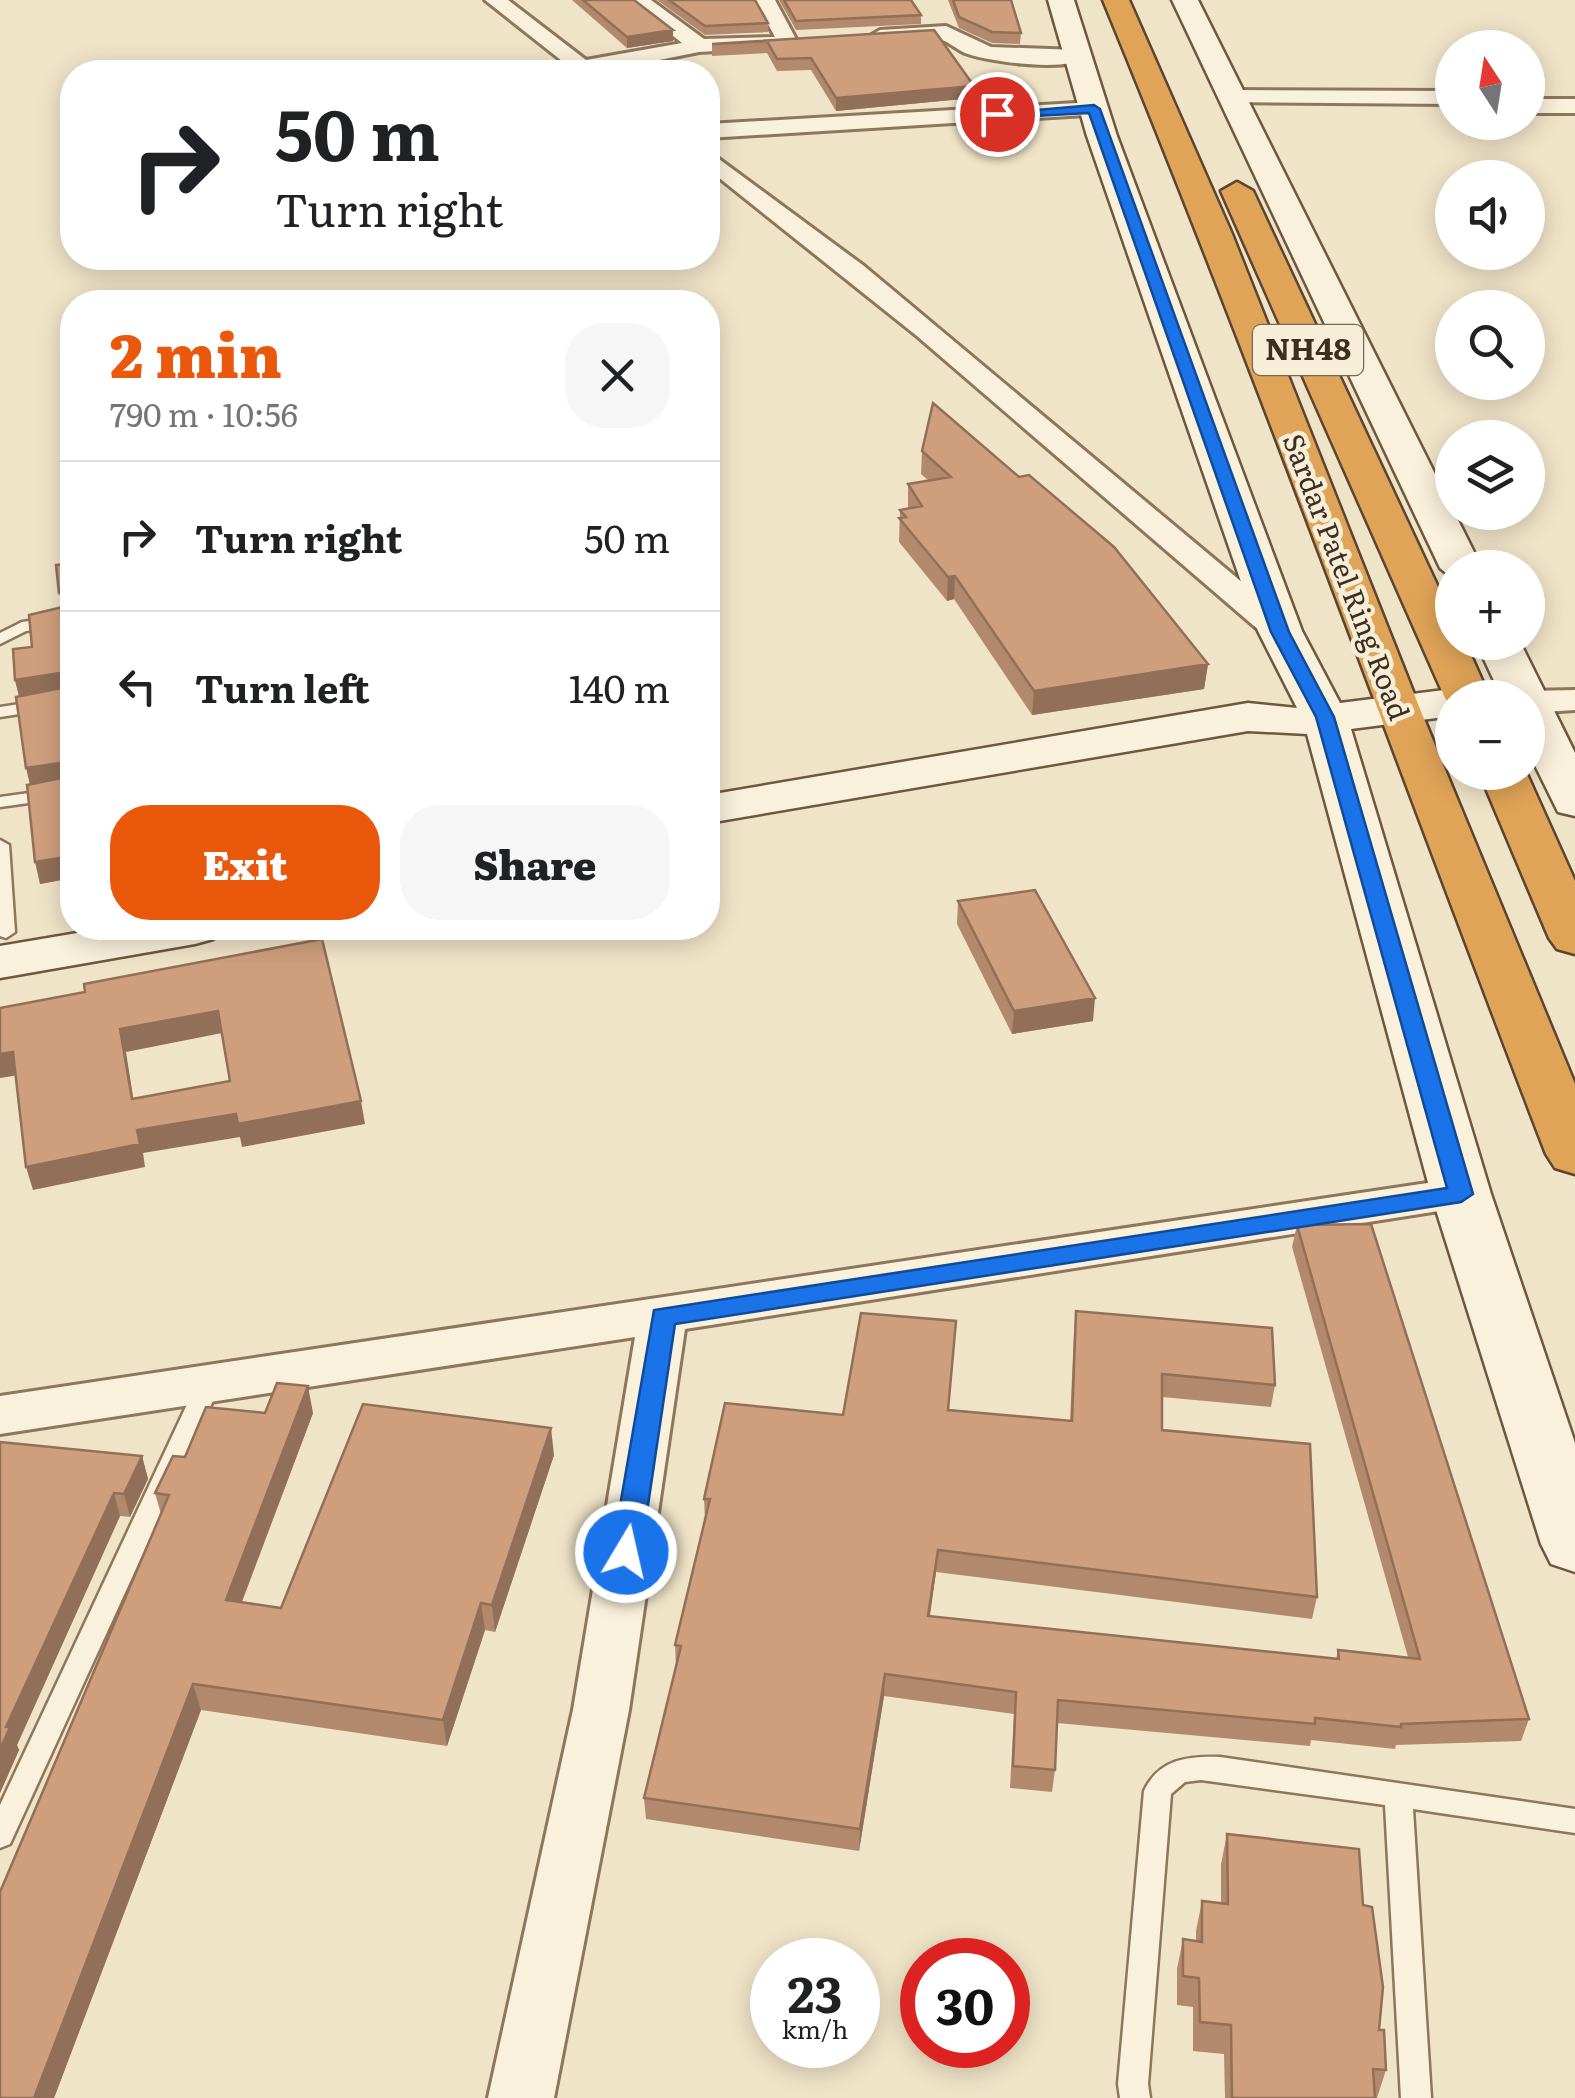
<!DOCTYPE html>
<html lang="en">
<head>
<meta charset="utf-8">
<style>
	:root { --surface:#fff; --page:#f6f6f6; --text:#202124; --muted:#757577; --line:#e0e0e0; --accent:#ea580c }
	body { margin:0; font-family:Literata,serif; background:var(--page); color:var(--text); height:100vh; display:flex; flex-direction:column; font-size:38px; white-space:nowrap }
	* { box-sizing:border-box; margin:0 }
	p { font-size:32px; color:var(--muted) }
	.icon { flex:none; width:55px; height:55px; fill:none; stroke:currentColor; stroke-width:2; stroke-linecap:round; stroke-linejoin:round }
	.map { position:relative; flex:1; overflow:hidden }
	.side { position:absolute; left:60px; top:290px; width:660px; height:650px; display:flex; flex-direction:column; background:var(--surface); border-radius:40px; box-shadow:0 5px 25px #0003 }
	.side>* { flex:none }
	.guide { position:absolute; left:60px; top:60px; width:660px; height:210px; border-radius:40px; box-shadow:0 5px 25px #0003; background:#fff; color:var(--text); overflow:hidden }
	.needle { width:65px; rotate:348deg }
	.controls { position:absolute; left:1435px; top:30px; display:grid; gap:20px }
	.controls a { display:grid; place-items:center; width:110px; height:110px; border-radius:50%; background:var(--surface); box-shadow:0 5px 25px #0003; font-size:50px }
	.speed { position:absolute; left:750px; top:1938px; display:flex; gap:20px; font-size:50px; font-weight:700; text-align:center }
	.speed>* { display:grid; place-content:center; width:130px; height:130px; border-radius:50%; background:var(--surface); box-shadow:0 5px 25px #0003; line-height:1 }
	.speed small { font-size:25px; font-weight:400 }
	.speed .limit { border:15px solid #d22; background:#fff; color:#111 }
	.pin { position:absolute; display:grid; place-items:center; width:85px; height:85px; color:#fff; margin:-42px; border:5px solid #fff; border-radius:50%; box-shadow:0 2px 10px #0007 }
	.me { position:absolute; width:110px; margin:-55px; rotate:9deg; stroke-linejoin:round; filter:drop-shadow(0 0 8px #0008) }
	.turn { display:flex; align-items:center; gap:35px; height:210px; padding:0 50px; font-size:45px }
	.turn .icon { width:130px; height:130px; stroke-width:2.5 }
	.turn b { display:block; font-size:70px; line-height:85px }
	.round { display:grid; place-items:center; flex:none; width:105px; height:105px; border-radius:40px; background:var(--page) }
	.headline { display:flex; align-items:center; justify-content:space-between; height:170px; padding:0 50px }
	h1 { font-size:60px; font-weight:800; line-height:75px; color:var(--accent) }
	.button { display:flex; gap:20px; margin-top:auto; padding:20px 50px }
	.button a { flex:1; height:115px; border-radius:40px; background:var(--accent); color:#fff; font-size:40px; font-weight:800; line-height:115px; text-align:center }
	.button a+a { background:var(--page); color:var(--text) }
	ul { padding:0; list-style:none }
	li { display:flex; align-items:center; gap:30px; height:150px; padding:0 50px; border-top:2px solid var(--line) }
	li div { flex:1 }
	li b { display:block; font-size:38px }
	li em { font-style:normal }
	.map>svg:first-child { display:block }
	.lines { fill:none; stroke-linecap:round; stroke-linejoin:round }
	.lane-casing { stroke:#8d765c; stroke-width:5 }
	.street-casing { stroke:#8d765c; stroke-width:6 }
	.secondary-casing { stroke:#6f573f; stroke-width:5 }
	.highway-casing { stroke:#5b4430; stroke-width:5 }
	.lane { fill:#faf1dc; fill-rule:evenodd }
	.street { fill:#faf1dc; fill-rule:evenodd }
	.secondary { fill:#faf1dc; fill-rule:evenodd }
	.highway { fill:#e0a458; fill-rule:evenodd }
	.wall { fill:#b2896c }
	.shaded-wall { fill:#916f58 }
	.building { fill:#cf9f7d; stroke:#916f58; stroke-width:2.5; fill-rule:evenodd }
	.route { fill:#1a73e8; stroke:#114b97; stroke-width:2.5 }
	.labels { text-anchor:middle; stroke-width:9; stroke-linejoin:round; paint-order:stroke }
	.far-street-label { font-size:28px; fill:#3d2e20; stroke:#f7eed8 }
	.shield { fill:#f7eed8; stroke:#756857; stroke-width:2.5 }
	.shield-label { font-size:30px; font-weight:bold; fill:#3d2e20 }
</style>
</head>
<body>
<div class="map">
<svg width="1575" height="2098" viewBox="0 0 1575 2098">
	<rect width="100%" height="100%" fill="#f0e4c8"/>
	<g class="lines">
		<defs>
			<path id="lane" d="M72,615V625L26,631L0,644V633L22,622Z
				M72,696V706L0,717V707Z
				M72,787V797L0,807V797Z
				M0,840L9,845L15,932L6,938L0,936Z
				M209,1374L217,1377L221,1383L10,1844L0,1848V1805L197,1383L201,1377Z
				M1220,1757L1575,1809V1833L1413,1809L1431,2098H1401L1385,1805L1201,1780L1185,1782L1171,1794L1148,2084L1150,2098H1120L1118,2084L1144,1791C1159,1759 1188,1756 1220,1757Z"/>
			<path id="street" d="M485,0H508L586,60L682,43L628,0H651L704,39L775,37L755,0H775L797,41L787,47L778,44L769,48L699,52L599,72H576Z
				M946,26L991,47L1077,50L1088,56C1070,73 989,62 965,53C956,49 947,40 938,39C917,36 886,51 870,36L880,30Z
				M1233,90L1452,91V104L1225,102L1222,97Z
				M1528,99H1575V113H1528Z
				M1094,102L1102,104V114L708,138V124Z
				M708,151L864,266L1292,624L1297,631L1292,638H1268L917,336L708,169Z
				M1575,690V710L1528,713V698H1514L1528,691Z
				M1461,1178L1477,1183L1484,1194L1477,1205L685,1329L629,1710L554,2098H488L573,1710L635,1337L0,1434V1396Z"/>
			<path id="secondary" d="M1048,0H1074L1117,136L1302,631L1340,703L1452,689L1471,698H1452V716L1351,729L1491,1194L1575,1443V1572L1551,1564L1541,1544L1431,1194L1307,734L1248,731L708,823V795L1248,703L1297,708L1258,631L1087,136Z
				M1172,0H1198L1482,568H1452V578L1440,568Z
				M1476,642H1520L1575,753V816L1558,812L1528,751V698H1502Z
				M107,928H221L213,939L195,944L0,978V946Z"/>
			<path id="highway" d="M1103,0H1129L1232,234L1420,709L1575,1084V1174L1555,1168L1546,1154C1398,770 1260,381 1103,0Z
				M1237,182L1253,191L1452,617V642H1465L1490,698H1452V708L1445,698L1221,191Z
				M1479,772H1526L1575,881V954L1557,949L1549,938Z"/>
		</defs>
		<use href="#lane" class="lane-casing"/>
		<use href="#street" class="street-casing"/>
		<use href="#secondary" class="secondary-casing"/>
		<use href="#highway" class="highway-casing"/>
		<use href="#lane" class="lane"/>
		<use href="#street" class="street"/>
		<use href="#secondary" class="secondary"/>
		<use href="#highway" class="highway"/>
	</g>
	<path class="wall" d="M572,0H634L673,30V41L627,48Z
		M657,0H755L768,23V32L705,35Z
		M779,0H911L921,15V24L796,30Z
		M948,0H1011L1021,33L1020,44L992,43L959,28Z
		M934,30L973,98L836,111L811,70L777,71L767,53L712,56V44Z
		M922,451L1208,664L1204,689L1032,715L954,599L947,601L899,542L900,510L908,509V484L929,481L921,474Z
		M72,563V878L40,884L30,785L19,696L15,680L32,647L63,607L59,593Z
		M958,901L1093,1021L1012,1034L957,924Z
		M1297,1225L1529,1719L1521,1741L1396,1745L1395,1749L1311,1740L1310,1746L1057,1723L1055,1770L1052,1792L1010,1788L1014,1714L884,1696L859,1851L646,1819L644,1798L676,1667L675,1645L705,1521L704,1499L843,1415L948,1410L1070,1421L1074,1333L1076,1311L1275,1385L1271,1407L1162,1397V1430L1317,1597L1312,1619L936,1572L930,1616L1336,1659L1338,1650L1408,1657L1292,1247Z
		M265,1413H313L242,1602L281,1608L554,1455L495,1632L485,1630L447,1746L201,1710L54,2098L161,1514L155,1493L185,1457Z
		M0,1442L142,1456L148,1479L130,1517L120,1516L17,1745L19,1750L0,1793Z
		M1227,1834L1363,1905L1379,2030L1386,2070L1377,2098H1225L1224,2054L1193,2051V2007L1177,2005V1969L1183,1939L1196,1941V1931L1202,1901L1221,1903V1864Z"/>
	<path class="shaded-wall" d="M673,30V41L627,48V37Z
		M974,86L973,98L836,111V98Z
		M955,576L954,599L947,601L948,577Z
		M1208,664L1204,689L1032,715L1034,691Z
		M67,672L71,692L20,700L15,680Z
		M67,762L71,783L31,789L26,768Z
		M72,856V878L40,884L35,862Z
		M1095,998L1093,1021L1012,1034L1014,1011Z
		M218,1011L222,1033L126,1052L137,1122L120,1029Z
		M13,1052L19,1075L0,1078V1054Z
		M361,1101L365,1124L242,1147L240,1137L143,1153L145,1167L33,1190L26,1167L137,1130L236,1114Z
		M308,1386L313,1413L232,1627L226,1600Z
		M551,1428L554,1455L495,1632L492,1605Z
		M142,1456L148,1479L130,1517L124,1494Z
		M114,1493L120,1516L17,1745L19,1750L0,1793V1750L6,1727Z
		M938,1550L936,1572L926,1638L928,1616Z
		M481,1603L485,1630L447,1746L443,1720Z
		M885,1674L884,1696L859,1851L860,1829Z
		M193,1684L201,1710L54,2098H34Z"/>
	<path class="building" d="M583,0H634L673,30L627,37Z
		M669,0H755L768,23L705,26Z
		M784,0H911L921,15L796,21Z
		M953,0H1011L1021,33L992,32L959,17Z
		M934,30L974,86L836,98L811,58L777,59L767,41L712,44Z
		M933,403L1019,477L1029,475L1114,547L1208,664L1034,691L955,576L948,577L899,518L906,517L900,510L922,506L908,484L951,477L922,451Z
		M72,563V856L35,862L27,785L71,776L67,762L26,768L16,697L71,686L67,672L15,680L13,649L32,647L29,615L71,605L70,592L59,593L56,565Z
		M1035,890L1095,998L1014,1011L958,901Z
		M322,939L361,1101L238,1124L236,1114L137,1130L140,1144L26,1167L13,1052L0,1054V1008L85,992L84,984ZM218,1011L230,1081L132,1099L120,1029Z
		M1371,1224L1529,1719L1401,1724V1727L1315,1718V1724L1058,1700L1055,1770L1013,1766L1016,1692L885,1674L860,1829L644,1798L681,1646L675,1645L710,1499H704L725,1403L843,1415L861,1313L956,1321L948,1410L1072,1421L1076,1311L1272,1328L1275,1385L1162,1374V1430L1310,1444L1317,1597L938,1550L928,1616L1339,1659L1338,1650L1420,1659L1297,1225Z
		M277,1383L308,1386L226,1600L281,1608L363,1404L551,1428L492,1605L481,1603L443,1720L193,1684L34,2098H0V1892L169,1495L155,1493L173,1456L185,1457L206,1407L265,1413Z
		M0,1442L142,1456L124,1494L114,1493L6,1727H10L0,1750Z
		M1227,1834L1359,1849L1363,1905L1372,1907L1383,1987L1379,2030H1384L1386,2070L1373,2069L1375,2098H1232L1231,2025L1200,2022L1199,1978L1183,1976V1939L1202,1942V1901L1228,1904Z"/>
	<path class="route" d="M1094,105L1100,109L1289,632L1334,717L1473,1194L1461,1202L675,1324L641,1552L636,1560H616L612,1552L654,1310L1447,1188L1316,717L1271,632L1089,113L997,118L991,114Z"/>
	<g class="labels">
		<g class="far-street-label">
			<text transform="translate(1346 577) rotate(69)" y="10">Sardar Patel Ring Road</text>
		</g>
		<rect class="shield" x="1253" y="325" width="110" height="50" rx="8"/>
		<g class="shield-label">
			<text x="1308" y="360">NH48</text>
		</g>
	</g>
</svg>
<div class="controls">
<a><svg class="needle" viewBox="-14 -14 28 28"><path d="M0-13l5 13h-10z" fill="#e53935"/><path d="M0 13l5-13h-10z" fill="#757577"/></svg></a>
<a><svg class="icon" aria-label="sound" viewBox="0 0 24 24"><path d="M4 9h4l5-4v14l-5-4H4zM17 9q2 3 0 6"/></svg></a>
<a><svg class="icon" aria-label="search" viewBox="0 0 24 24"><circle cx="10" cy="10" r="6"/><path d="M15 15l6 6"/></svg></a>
<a><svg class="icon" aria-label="layers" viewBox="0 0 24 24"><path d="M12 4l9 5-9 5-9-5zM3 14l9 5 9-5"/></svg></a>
<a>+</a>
<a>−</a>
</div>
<div class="speed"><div>23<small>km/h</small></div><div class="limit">30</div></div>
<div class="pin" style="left:997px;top:114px;background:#d93025"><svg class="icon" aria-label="arrive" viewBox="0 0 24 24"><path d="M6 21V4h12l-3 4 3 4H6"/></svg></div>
<svg class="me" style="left:626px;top:1552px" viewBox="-20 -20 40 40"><circle r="17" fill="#1a73e8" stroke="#fff" stroke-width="3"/><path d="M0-11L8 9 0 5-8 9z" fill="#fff"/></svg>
<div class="guide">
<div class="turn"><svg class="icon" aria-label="right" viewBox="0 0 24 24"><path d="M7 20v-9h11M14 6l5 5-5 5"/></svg><div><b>50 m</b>Turn right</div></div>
</div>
<section class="side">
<div class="headline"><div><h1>2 min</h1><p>790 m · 10:56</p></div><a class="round"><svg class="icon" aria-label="close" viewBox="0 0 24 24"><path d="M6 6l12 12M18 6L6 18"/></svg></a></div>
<ul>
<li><svg class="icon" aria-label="right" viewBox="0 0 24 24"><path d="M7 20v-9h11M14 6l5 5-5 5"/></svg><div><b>Turn right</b></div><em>50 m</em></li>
<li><svg class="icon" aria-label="left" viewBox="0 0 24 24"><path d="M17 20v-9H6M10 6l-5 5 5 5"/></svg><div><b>Turn left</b></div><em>140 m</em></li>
</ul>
<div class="button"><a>Exit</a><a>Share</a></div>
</section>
</div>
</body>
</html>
